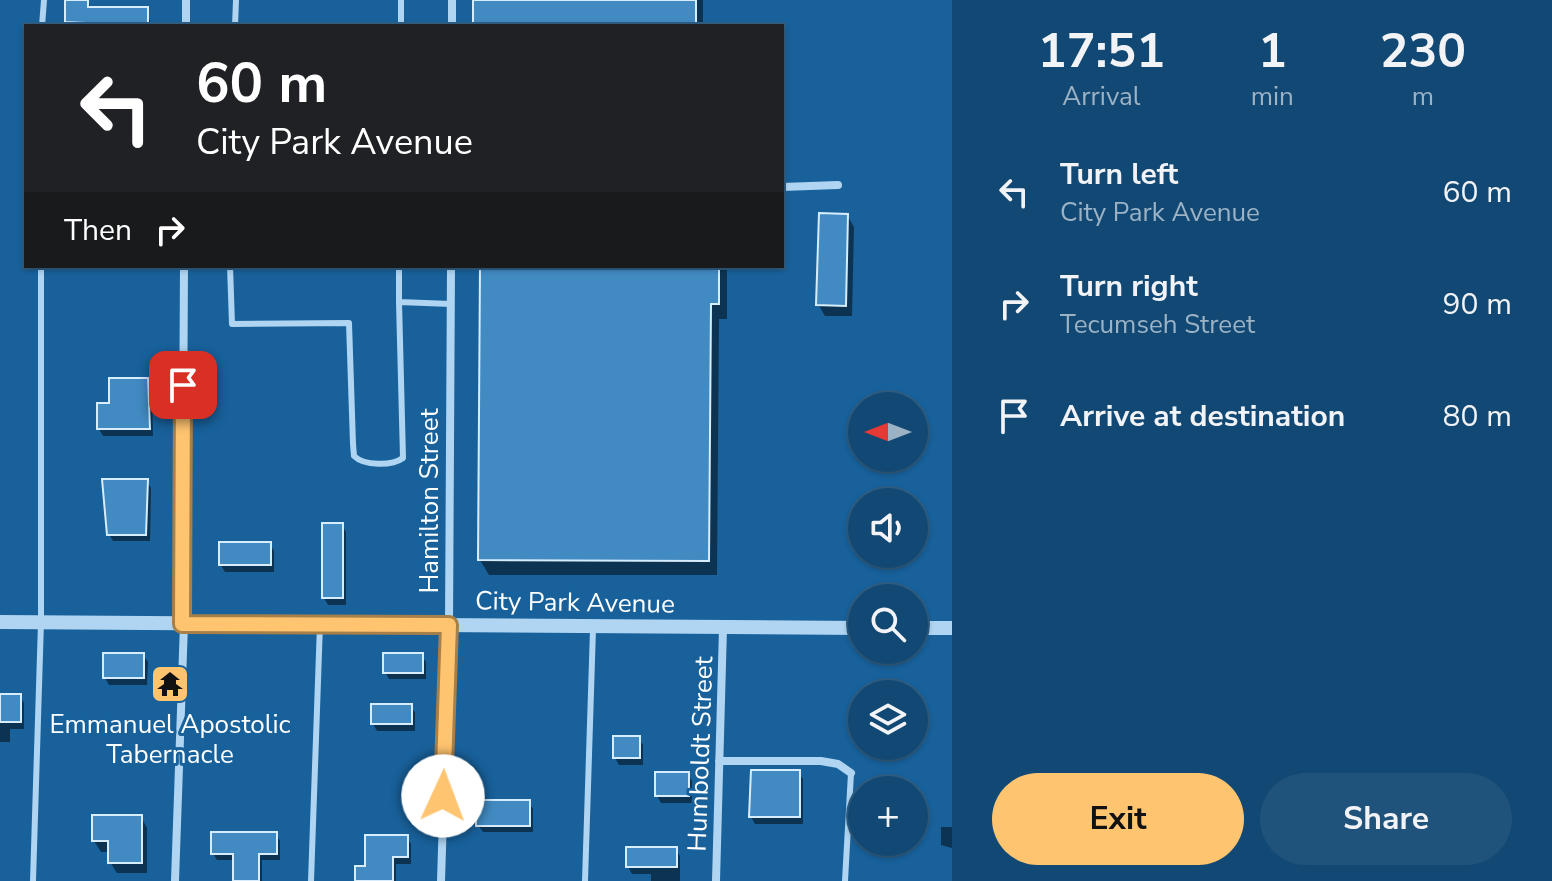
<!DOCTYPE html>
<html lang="en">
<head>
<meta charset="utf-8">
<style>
	:root { --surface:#124974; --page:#1f537c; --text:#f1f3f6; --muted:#9cb2c5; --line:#316186; --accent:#ffc470 }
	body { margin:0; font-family:"Nunito Sans",sans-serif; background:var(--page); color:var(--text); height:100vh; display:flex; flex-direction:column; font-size:30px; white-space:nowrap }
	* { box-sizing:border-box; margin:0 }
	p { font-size:26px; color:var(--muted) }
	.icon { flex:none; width:44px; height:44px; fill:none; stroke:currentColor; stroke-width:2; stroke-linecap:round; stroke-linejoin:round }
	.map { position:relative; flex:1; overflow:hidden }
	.sheet { display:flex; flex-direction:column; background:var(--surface); width:600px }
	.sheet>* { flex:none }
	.hud { position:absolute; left:24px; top:24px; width:760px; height:244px; border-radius:0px; box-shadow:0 2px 6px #0004,0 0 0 2px var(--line); background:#202124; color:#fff; overflow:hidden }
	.needle { width:52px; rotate:270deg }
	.tools { position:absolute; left:848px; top:392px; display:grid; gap:16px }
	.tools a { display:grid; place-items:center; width:80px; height:80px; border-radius:50%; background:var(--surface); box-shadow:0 2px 6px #0004,0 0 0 2px var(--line); font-size:40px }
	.pin { position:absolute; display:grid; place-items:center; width:68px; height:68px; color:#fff; margin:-34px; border-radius:16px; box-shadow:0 4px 12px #0006 }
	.me { position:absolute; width:88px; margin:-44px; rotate:2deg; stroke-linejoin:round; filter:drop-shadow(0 0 6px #0008) }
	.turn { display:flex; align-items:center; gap:28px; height:168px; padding:0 40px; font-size:36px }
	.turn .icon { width:104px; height:104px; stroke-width:2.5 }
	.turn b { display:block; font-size:56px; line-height:68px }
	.then { display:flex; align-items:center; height:76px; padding:0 40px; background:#0003; gap:16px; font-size:30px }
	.eta { display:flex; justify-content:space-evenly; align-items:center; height:136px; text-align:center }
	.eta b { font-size:48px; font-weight:700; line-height:56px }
	.cta { display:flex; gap:16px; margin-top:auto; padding:16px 40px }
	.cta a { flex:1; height:92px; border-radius:48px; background:var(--accent); color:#111; font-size:32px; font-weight:700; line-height:92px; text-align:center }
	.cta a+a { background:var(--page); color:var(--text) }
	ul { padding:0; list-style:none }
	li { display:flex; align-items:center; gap:24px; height:112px; padding:0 40px }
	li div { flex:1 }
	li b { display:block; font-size:30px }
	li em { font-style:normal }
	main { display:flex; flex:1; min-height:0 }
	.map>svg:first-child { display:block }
	.shadow { fill:#0007 }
	.building { fill:#418ac2; stroke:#d7ecfc; stroke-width:2 }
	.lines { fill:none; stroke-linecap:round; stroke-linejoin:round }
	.service { stroke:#afd5f2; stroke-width:6 }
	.minor { stroke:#afd5f2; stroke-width:8 }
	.tertiary { stroke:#afd5f2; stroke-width:14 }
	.route-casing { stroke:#a67f49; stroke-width:20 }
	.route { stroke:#ffc470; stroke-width:14 }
	.labels { text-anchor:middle; stroke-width:6; stroke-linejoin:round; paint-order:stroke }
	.street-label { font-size:26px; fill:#fff; stroke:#18619b }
	.poi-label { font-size:26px; fill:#fff; stroke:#18619b }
</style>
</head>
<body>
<main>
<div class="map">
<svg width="952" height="881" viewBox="0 0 952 881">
	<rect width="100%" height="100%" fill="#18619b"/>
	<path class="shadow" d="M67,0H88L91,9H147L151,26H69Z
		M475,0H703V26H475Z
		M847,215L854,227L852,316H825L818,304Z
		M482,266H727V319H719L717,575H489L480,560Z
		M147,380L152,387L153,436H103L99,429L111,405Z
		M147,481L151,488L150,541H113L109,534Z
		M342,525L346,532V605H328L324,598Z
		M270,544L274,551V572H225L221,565Z
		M143,655L148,662L147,685H109L105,678Z
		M421,655L426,662V679H389L385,672Z
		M0,696H20L24,703V729H10V742H0Z
		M411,706L415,713V731H377L373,724Z
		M639,738L643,745V765H619L615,758Z
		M798,772L803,779V824H755L751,817Z
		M688,774L692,781V803H661L657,796Z
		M529,802L533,809V832H483L478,825Z
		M141,817L147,828V873H117L110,862V852H101L94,841Z
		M941,827H952V848L941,845Z
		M276,834L280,841V860H262V881H235V860H217L213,853Z
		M407,837L411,844V864H396V881H357L367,868Z
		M676,849L680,856V881H651V874H632L628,867Z"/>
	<path class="building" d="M65,0H88V7H148V26L65,22Z
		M473,0H696V26H473Z
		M819,213L848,214L846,306L816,305Z
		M480,266H719V304H711L709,561L478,560Z
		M109,378H148L150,429H97V403H109Z
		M102,479H148L146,535H107Z
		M322,523H343V598H322Z
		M219,542H271V565H219Z
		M103,653H144V678H103Z
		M383,653H423V673H383Z
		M0,694H21V722H0Z
		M371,704H412V724H371Z
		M613,736H640V758H613Z
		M751,770H800V817H749Z
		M655,772H689V796H655Z
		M476,800H530V826H476Z
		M92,815H142V863H108V841H92Z
		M211,832H277V854H259V881H233V854H211Z
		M365,835H408V857H393V881H355V866H365Z
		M626,847H677V867H626Z"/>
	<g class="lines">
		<path class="service" d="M401,0V26
			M42,26L44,0
			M235,26L236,0
			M230,266L232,324L349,323L353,444L354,456C364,466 392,466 403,458L399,302L451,304
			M399,266V302
			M33,881L41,622V266
			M311,881L320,624
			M585,881L593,629
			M845,881L851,773"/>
		<path class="minor" d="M186,26V0
			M452,26V0
			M782,187L838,185
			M182,624L184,266
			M719,761H821L838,764L851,773
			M175,881L184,624
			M441,881L449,625L451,266
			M716,881L723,628"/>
		<path class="tertiary" d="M0,622L862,628
			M914,628H952"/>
	</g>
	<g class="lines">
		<defs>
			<path id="route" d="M183,385L182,624L449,625L443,796"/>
		</defs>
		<use href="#route" class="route-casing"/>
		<use href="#route" class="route"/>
	</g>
	<defs>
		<symbol id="temple-square" viewBox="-11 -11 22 22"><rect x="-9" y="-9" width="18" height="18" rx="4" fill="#ffc470" stroke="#18619b"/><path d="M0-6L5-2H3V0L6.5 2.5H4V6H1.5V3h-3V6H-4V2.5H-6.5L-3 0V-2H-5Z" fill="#111"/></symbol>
	</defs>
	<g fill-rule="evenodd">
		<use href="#temple-square" x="148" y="662" width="44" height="44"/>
	</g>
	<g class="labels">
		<g class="street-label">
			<text transform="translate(429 501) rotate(-90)" y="9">Hamilton Street</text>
			<text transform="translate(575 602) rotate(1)" y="9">City Park Avenue</text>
			<text transform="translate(700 754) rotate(-88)" y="9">Humboldt Street</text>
		</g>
		<g class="poi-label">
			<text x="170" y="733">Emmanuel Apostolic<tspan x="170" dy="30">Tabernacle</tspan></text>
		</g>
	</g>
</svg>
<div class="tools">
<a><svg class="needle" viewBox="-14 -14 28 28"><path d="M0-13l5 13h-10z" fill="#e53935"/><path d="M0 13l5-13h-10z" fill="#9cb2c5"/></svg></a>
<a><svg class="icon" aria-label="sound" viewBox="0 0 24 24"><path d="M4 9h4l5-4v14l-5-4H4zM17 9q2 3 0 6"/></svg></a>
<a><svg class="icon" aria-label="search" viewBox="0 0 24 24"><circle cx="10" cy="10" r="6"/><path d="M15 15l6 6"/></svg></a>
<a><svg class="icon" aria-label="layers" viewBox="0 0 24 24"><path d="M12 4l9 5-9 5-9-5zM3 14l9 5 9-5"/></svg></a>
<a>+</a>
</div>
<div class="pin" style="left:183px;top:385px;background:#d93025"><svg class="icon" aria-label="arrive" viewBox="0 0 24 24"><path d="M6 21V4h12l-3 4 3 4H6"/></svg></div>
<svg class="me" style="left:443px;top:796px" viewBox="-20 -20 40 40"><circle r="19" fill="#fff"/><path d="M0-13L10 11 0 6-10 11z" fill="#ffc470"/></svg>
<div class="hud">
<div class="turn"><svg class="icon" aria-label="left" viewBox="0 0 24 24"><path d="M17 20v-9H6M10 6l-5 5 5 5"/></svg><div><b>60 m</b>City Park Avenue</div></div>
<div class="then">Then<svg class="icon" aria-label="right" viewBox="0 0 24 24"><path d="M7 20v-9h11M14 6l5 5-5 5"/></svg></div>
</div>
</div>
<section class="sheet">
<div class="eta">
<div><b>17:51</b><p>Arrival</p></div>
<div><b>1</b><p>min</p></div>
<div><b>230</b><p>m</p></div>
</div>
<ul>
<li><svg class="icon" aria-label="left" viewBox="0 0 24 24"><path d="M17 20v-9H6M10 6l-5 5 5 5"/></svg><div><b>Turn left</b><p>City Park Avenue</p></div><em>60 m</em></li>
<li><svg class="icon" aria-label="right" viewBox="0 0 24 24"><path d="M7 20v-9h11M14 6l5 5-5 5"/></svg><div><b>Turn right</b><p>Tecumseh Street</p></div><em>90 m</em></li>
<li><svg class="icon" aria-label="arrive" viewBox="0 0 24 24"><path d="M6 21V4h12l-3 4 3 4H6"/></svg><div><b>Arrive at destination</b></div><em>80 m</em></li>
</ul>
<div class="cta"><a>Exit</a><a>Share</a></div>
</section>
</main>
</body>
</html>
